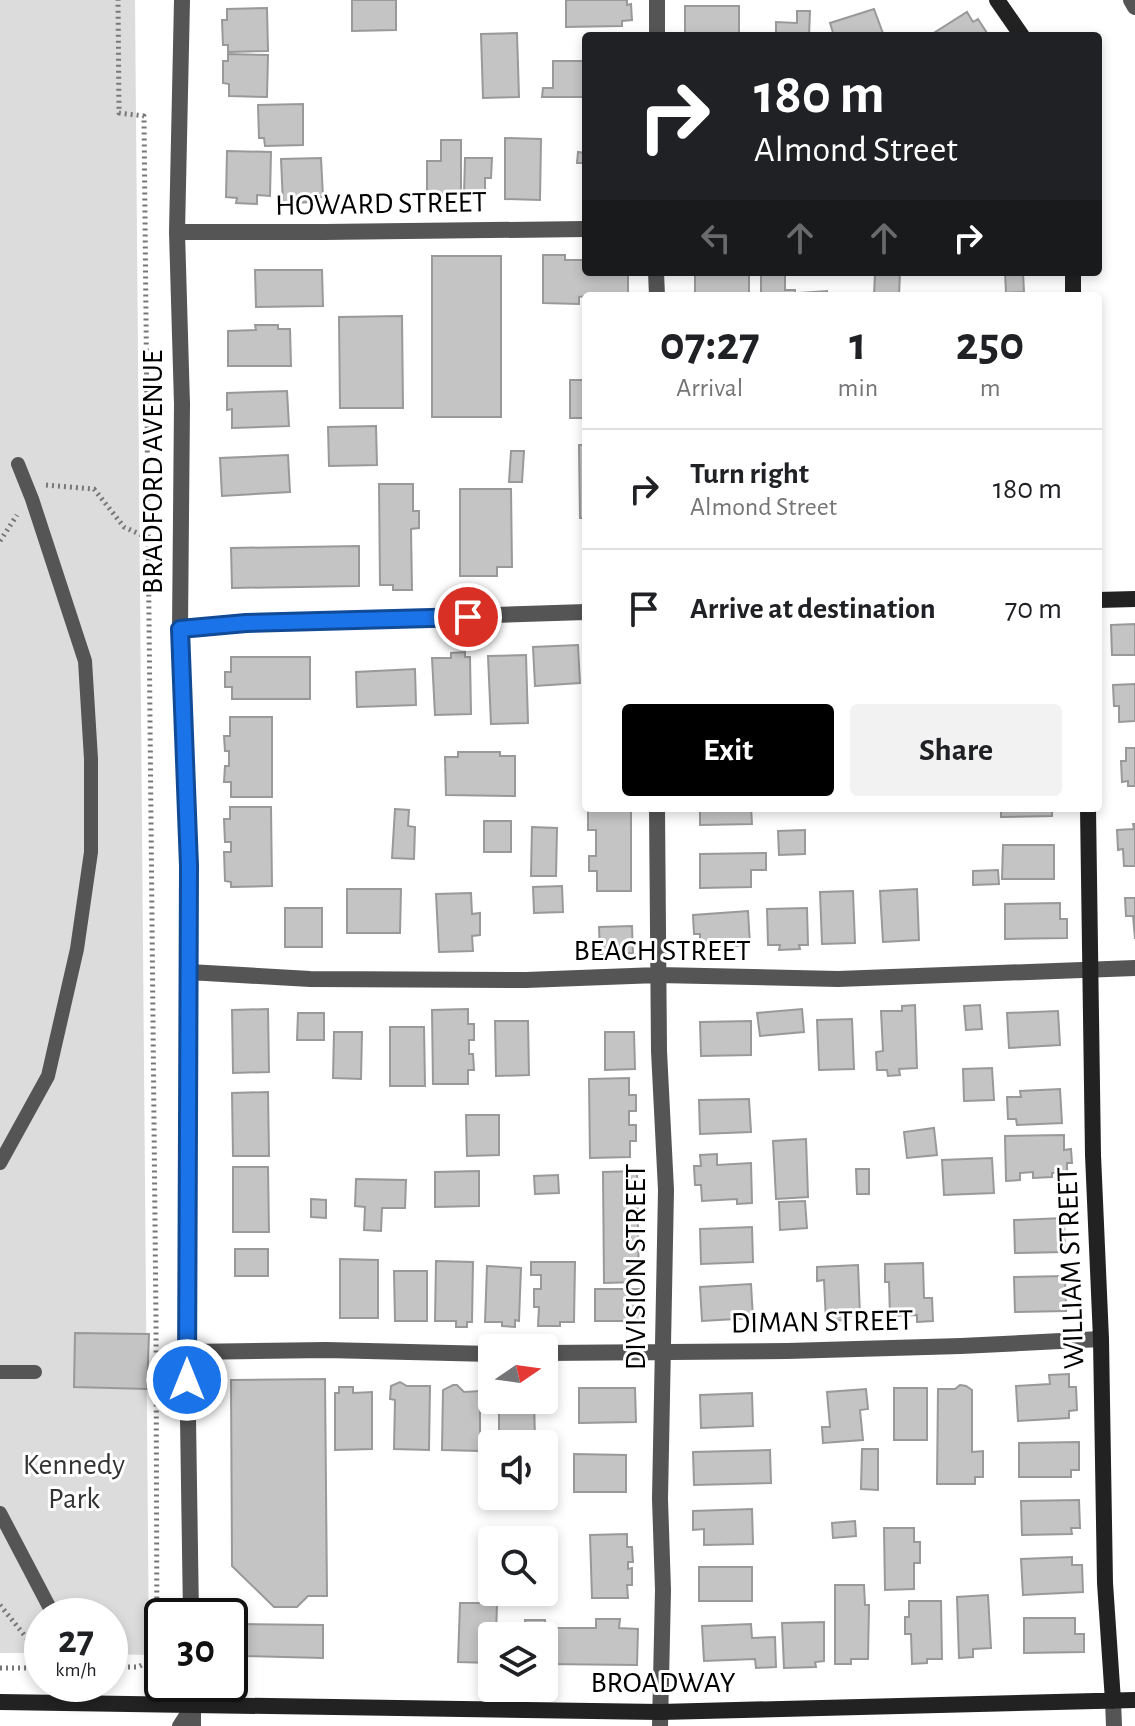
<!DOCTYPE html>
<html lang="en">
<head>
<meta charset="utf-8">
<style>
	:root { --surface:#fff; --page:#f2f2f2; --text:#202124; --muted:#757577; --line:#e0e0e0; --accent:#000 }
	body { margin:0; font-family:"Alegreya Sans",sans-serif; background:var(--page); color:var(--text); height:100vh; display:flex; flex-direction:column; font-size:30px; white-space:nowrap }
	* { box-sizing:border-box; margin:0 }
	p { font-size:26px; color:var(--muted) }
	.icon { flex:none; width:44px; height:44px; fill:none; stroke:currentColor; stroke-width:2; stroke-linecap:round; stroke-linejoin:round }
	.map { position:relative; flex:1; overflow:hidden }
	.sheet { position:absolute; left:582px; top:292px; width:520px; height:520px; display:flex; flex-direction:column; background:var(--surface); border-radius:8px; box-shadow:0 4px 12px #0003 }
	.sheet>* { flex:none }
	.top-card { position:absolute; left:582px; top:32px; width:520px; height:244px; border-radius:8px; box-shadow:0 4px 12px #0003; background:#202124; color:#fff; overflow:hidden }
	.needle { width:52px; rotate:77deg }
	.tools { position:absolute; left:478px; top:1334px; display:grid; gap:16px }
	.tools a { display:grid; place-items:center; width:80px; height:80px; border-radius:8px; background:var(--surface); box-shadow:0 4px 12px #0003; font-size:40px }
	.speed { position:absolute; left:24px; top:1598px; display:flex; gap:16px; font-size:40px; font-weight:700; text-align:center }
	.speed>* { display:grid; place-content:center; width:104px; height:104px; border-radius:50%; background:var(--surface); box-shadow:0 4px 12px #0003; line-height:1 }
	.speed small { font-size:20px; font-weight:400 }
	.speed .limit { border:4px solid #111; border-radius:12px; background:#fff; color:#111 }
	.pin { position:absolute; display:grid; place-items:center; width:68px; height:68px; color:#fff; margin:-34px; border:4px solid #fff; border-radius:50%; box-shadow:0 2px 8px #0007 }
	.me { position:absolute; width:88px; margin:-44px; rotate:0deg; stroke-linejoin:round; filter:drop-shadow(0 0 6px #0008) }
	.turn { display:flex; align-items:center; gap:28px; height:168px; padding:0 40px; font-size:36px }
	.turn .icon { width:104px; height:104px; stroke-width:2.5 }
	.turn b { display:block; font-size:56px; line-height:68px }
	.lanes { display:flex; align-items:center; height:76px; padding:0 40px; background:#0003; justify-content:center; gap:40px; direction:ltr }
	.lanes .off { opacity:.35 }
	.eta { display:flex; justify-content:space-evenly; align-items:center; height:136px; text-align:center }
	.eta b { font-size:48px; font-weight:700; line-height:56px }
	.action { display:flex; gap:16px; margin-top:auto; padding:16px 40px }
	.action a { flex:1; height:92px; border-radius:8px; background:var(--accent); color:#fff; font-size:32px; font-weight:700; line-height:92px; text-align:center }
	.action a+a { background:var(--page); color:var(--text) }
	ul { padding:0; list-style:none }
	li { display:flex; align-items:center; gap:24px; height:120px; padding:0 40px; border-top:2px solid var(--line) }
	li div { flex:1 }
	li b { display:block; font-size:30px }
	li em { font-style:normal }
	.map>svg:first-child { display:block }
	.green { fill:#dcdcdc }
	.building { fill:#c4c4c4; stroke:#999; stroke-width:2 }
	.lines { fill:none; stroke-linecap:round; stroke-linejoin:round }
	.path { stroke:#777; stroke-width:5; stroke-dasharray:2 4; stroke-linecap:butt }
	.lane { stroke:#555; stroke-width:14 }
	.street { stroke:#555; stroke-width:16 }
	.secondary { stroke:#222; stroke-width:16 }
	.route-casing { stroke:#114b97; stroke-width:20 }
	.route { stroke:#1a73e8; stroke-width:14 }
	.labels { text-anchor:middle; stroke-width:6; stroke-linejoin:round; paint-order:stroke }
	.street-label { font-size:30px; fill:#000; stroke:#fff }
	.park-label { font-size:30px; fill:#333; stroke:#fff }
</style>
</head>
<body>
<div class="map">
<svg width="1135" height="1726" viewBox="0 0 1135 1726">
	<rect width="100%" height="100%" fill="#fff"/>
	<path class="green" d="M0,0H135L149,1655L110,1654V1616H42V1653H0Z"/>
	<path class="building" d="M352,0H396V30L352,31Z
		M566,0H627V5L631,4L632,20L622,21V26L566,27Z
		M685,6H739V35H685Z
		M267,8L268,51L228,52V45H223L222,20H227V9Z
		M874,9L884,36H834L830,23Z
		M797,11H810L809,36H776V22L797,23Z
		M967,12L973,22L978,19L989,36H929Z
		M517,33L519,97L483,98L481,34Z
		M228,54L268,55L267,97L229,96V84L223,83V61H228Z
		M553,61H586V97H542L543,88H553Z
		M303,104V145L265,146L264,138H259L258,105Z
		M585,137H586V183H584L585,163H577L578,152L585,153Z
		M505,138L541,139L540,200L505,199Z
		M441,140H461V193H451V198H434V193H427V161H441Z
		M227,151L271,152L270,196L257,195V204L236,203L237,198L226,197Z
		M321,158L323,197L309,198V202L283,204L281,159Z
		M465,158H492L491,178H485V195H464Z
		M543,255H565V260H586V272H628V296H586L579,297V304L543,303Z
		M432,256H501V417H432Z
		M255,270H322L323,306L256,307Z
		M695,272H749V296H695Z
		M761,272H785V290H795V296H761Z
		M875,272H900L899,296H874Z
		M1005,272H1023L1024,292L1006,293Z
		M827,291V296H800V293Z
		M402,316L403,408H340L339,317Z
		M255,325H278V329H290L291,366H228V331L256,330Z
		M570,380H586V418H570Z
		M287,391L289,426L232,428V409L227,410V393Z
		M376,426L377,465L329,466L328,427Z
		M579,445H586V518H580Z
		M511,451H524L522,482H509Z
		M288,455L290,492L222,496L220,458Z
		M379,484H413V511H419V528L411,529L412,590H393V585H380Z
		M460,489H511L512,567H497V576H460Z
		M359,546V586L232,588L231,548Z
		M1135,624V655H1112L1111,625Z
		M578,645L580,683L535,686L533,647Z
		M465,652V657H470L471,714L435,715L432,658H451V653Z
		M526,655L528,723L491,724L488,656Z
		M231,657H310V699H232V687H225V672H231Z
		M415,669L416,705L357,707L356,672Z
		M1135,684V721L1119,722V706H1114L1113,685Z
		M230,717H272V797H231V782H224L225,766H229V751H225L224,736H230Z
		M1126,748H1135V786H1128V781L1122,782L1121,761H1126Z
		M458,752H500V756H515V796L446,795L445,757H458Z
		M230,807H271L272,886L231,887V882L225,881L224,852H231V842H225L224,819H230Z
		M588,808H631V891H597V871H589V856H596V830H588Z
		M693,808H751L752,824L700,825V811H693Z
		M1001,808H1052V816L1001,817Z
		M395,809L409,810L408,826L415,827L414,859L392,858Z
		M484,821H511V852H484Z
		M1133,824H1135V866H1124L1123,849L1118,850L1117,830L1134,829Z
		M532,827L557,828L556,876H531Z
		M805,830V854L779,855L778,831Z
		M1003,845H1054V879H1002Z
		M766,853V870H751V887L700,888V854Z
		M998,870L999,884L973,885V871Z
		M562,886L563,912L534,913L533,887Z
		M347,889H401L400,933H347Z
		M917,889L919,940L883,942L880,891Z
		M853,891L855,943L822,944L820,892Z
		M471,893L472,914L480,913V935L472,936L473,951L439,952L436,894Z
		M1125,898H1135V939L1133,916H1126Z
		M1060,903V919H1067V938L1005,939V904Z
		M285,908H322V947H285Z
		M807,908L808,945H799L800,949L779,950L780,945H768L767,909Z
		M748,911L750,945L700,948V934H694L693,915Z
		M632,926L633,953L600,954L599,927Z
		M915,1005L917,1068L899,1069L900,1075L888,1076L887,1070H877L876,1052L883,1051L881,1011H902V1006Z
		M980,1005L982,1029L966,1030L964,1006Z
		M268,1009L269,1072L233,1073L232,1010Z
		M468,1009V1024H474V1040H469V1054H473L474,1070H468V1084H433L432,1010Z
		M802,1009L804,1032L760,1036L757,1013Z
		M1058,1011L1060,1045L1009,1048L1007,1013Z
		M298,1013H324V1040H297Z
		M852,1019L854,1069L819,1070L817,1020Z
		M495,1021H528L529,1075L496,1076Z
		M751,1021V1055L701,1056L700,1022Z
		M390,1027H424L425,1086H390Z
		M334,1032H362L361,1079L333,1078Z
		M605,1032H634L635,1069L605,1070Z
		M992,1068L994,1100L964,1101L963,1069Z
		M629,1078V1095H636V1111H629V1125H636V1141H630V1157L590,1158L589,1079Z
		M1060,1089L1062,1123L1017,1125L1016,1119H1008L1007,1097H1021L1020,1091Z
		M268,1092L269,1156H233L232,1093Z
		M749,1099L751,1132L700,1134L699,1100Z
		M466,1115H499V1155L467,1156Z
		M934,1128L937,1155L907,1158L904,1132Z
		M1064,1135V1150L1071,1149L1072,1163H1067V1172L1052,1173V1177L1033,1178V1172L1020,1173V1180L1006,1181L1005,1136Z
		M806,1139L808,1197L776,1199L773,1141Z
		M717,1154V1165L751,1163L752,1203L737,1204V1199L702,1201L701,1185H695L694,1166H701L700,1155Z
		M992,1158L994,1193L944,1195L942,1160Z
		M233,1167H268L269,1232H233Z
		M856,1169H869V1194H857Z
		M479,1171V1206L435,1207V1172Z
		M637,1171L639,1282L604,1283L603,1172Z
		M558,1175L559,1193L535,1194L534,1176Z
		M356,1179L406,1180L405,1208H382L381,1231L364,1230L365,1207L355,1206Z
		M311,1199L326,1200V1218L311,1217Z
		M805,1201L807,1228L780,1230L779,1202Z
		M1064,1218L1065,1252L1015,1253L1014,1220Z
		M752,1227L753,1262L701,1264L700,1229Z
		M235,1249H268V1276H235Z
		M340,1259L378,1260V1318H340Z
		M436,1261L473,1262L472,1322H467V1327H456V1321H435Z
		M531,1262H575L574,1322H560V1326H538L539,1307H534V1289H541V1275H531Z
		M923,1263L924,1298H932L933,1321L917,1322V1315L890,1316L889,1282H885V1264Z
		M858,1265L860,1315L845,1316V1320L826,1321L824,1280L817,1281V1267Z
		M487,1266L521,1268L519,1321L515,1320V1327L502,1326V1322H485Z
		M394,1271H427V1321H395Z
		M1065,1276L1066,1311L1015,1312L1014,1277Z
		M751,1284L753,1318L702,1321L700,1287Z
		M595,1289H639V1321H595Z
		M75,1333L149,1334L147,1389L74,1387Z
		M1069,1374V1387H1076L1077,1410L1069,1411V1418L1018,1421L1016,1386L1050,1384L1049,1375Z
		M325,1379L327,1596H308L297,1607H274L232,1566L231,1380Z
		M400,1382L407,1386H430L429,1450L394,1449L395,1400L390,1399L391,1386Z
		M453,1385H457L464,1392L480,1391V1451L442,1450L443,1390Z
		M960,1385L966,1386L972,1390V1452L983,1451V1477H975V1484H937L938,1389H955Z
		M339,1387H353V1393L372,1392V1449L335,1450V1393H339Z
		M579,1388H635L636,1422L579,1423Z
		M894,1388H927V1440H894Z
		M866,1389L868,1409L860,1410L863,1440L823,1443L822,1427H830L827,1392Z
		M752,1393L753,1426L701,1428L700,1395Z
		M499,1400H534L535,1439H499Z
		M1079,1442V1470H1071V1477H1019V1443Z
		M862,1449H878V1490L861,1489Z
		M770,1450L771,1483L694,1485L693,1452Z
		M574,1454L626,1455V1492H574Z
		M1079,1500L1080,1528H1071L1072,1534L1022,1535L1021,1501Z
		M752,1509L753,1544L704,1545V1529L693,1530V1511Z
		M855,1521L856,1536L833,1538L832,1523Z
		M884,1528H914V1542H920V1563H914V1589L885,1590Z
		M627,1534V1547H632L633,1562H628V1569L632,1568V1585H627L628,1598H592L590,1535Z
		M1072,1557V1565H1082L1083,1592L1023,1595L1021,1559Z
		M699,1567H752V1601H699Z
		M835,1585H864L865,1605H869L868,1659H851V1664H835Z
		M988,1595L991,1648L973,1649V1657L959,1658L957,1597Z
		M909,1601H941L942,1659H927V1663L912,1664L911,1634H905V1617H909Z
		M460,1603H497L496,1636H492V1663L458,1662Z
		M1024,1618H1075V1634H1084V1652L1024,1653Z
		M596,1619H620L619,1628L638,1629L637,1665L544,1664V1636H505V1627L525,1628V1620H545L546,1628H596Z
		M824,1622V1661L815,1662L816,1667L784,1668L782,1623Z
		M242,1624L323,1625V1658L241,1656Z
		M751,1624L752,1638L775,1637L776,1667L756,1668L755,1659L704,1661L702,1626Z"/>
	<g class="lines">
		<path class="path" d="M46,485L94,489L124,527L148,538
			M0,541L17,515
			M0,1605L42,1657
			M110,1667H138L157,1657L156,1323L144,116L119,113L118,0
			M0,1668H42"/>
		<path class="lane" d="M0,1163L48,1076L77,949L91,852V759L85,661L32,499L18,464
			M0,1372H35
			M0,1513L54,1616
			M88,1684L97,1703
			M179,1726L193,1704"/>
		<path class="street" d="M182,0L177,232L182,404L180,629L189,866V1140L187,1352L191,1616
			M1131,0L1135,7
			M657,36V0
			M177,232H324L586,229
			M656,272L657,296
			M180,629L246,623L586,612
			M657,808L659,1051L666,1190L660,1499L663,1590L660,1726
			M189,972L310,979L526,980L658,975L838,979L1135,968
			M187,1352L326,1350L492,1354
			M544,1353L787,1351L961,1346L1101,1339
			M193,1684V1726
			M1113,1701L1114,1726"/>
		<path class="secondary" d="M997,0L1022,36
			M1073,272V296
			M1098,600L1135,599
			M1088,808L1093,1155L1101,1339L1105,1583L1113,1701
			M0,1702L660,1712L1135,1700"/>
	</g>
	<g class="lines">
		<defs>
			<path id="route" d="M187,1380L189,866L180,629L246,623L468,617"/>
		</defs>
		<use href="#route" class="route-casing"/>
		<use href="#route" class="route"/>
	</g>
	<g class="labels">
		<g class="street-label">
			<text transform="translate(381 203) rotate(-1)" y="10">HOWARD STREET</text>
			<text transform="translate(152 472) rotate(-90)" y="10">BRADFORD AVENUE</text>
			<text x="662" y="960">BEACH STREET</text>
			<text transform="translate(635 1267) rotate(-90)" y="10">DIVISION STREET</text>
			<text transform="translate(1070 1268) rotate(-92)" y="10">WILLIAM STREET</text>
			<text transform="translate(822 1321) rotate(-1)" y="10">DIMAN STREET</text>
			<text x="663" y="1692">BROADWAY</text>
		</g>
		<g class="park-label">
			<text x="74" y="1474">Kennedy<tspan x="74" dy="34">Park</tspan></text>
		</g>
	</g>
</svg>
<div class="tools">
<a><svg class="needle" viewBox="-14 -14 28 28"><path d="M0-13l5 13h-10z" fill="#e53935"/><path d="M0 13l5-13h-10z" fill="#757577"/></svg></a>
<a><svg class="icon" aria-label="sound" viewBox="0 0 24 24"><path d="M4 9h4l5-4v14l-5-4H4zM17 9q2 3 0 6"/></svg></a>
<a><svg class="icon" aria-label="search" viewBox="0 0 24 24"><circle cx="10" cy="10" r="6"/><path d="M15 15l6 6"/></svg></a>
<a><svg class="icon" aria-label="layers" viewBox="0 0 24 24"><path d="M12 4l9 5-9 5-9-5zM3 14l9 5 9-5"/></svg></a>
</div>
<div class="speed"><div>27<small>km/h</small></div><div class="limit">30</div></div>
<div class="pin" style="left:468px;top:617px;background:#d93025"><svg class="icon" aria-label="arrive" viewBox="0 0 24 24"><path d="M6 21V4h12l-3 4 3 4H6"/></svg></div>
<svg class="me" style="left:187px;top:1380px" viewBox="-20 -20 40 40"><circle r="17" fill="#1a73e8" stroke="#fff" stroke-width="3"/><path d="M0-11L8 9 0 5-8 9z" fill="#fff"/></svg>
<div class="top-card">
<div class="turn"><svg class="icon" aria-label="right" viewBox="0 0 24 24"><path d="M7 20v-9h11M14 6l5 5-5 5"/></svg><div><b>180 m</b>Almond Street</div></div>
<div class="lanes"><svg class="icon off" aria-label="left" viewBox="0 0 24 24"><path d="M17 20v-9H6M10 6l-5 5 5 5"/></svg><svg class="icon off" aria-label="ahead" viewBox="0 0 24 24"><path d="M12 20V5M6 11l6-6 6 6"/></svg><svg class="icon off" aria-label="ahead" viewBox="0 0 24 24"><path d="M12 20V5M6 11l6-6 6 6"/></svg><svg class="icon" aria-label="right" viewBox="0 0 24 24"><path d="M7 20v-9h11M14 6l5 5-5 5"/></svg></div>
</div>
<section class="sheet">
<div class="eta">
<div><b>07:27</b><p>Arrival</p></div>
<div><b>1</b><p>min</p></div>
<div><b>250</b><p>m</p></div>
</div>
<ul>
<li><svg class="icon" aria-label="right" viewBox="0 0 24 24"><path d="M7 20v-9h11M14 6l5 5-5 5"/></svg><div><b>Turn right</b><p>Almond Street</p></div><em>180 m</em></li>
<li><svg class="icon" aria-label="arrive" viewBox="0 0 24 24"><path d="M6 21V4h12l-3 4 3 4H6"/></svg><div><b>Arrive at destination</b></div><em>70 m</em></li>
</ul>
<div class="action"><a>Exit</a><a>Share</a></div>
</section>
</div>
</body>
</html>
